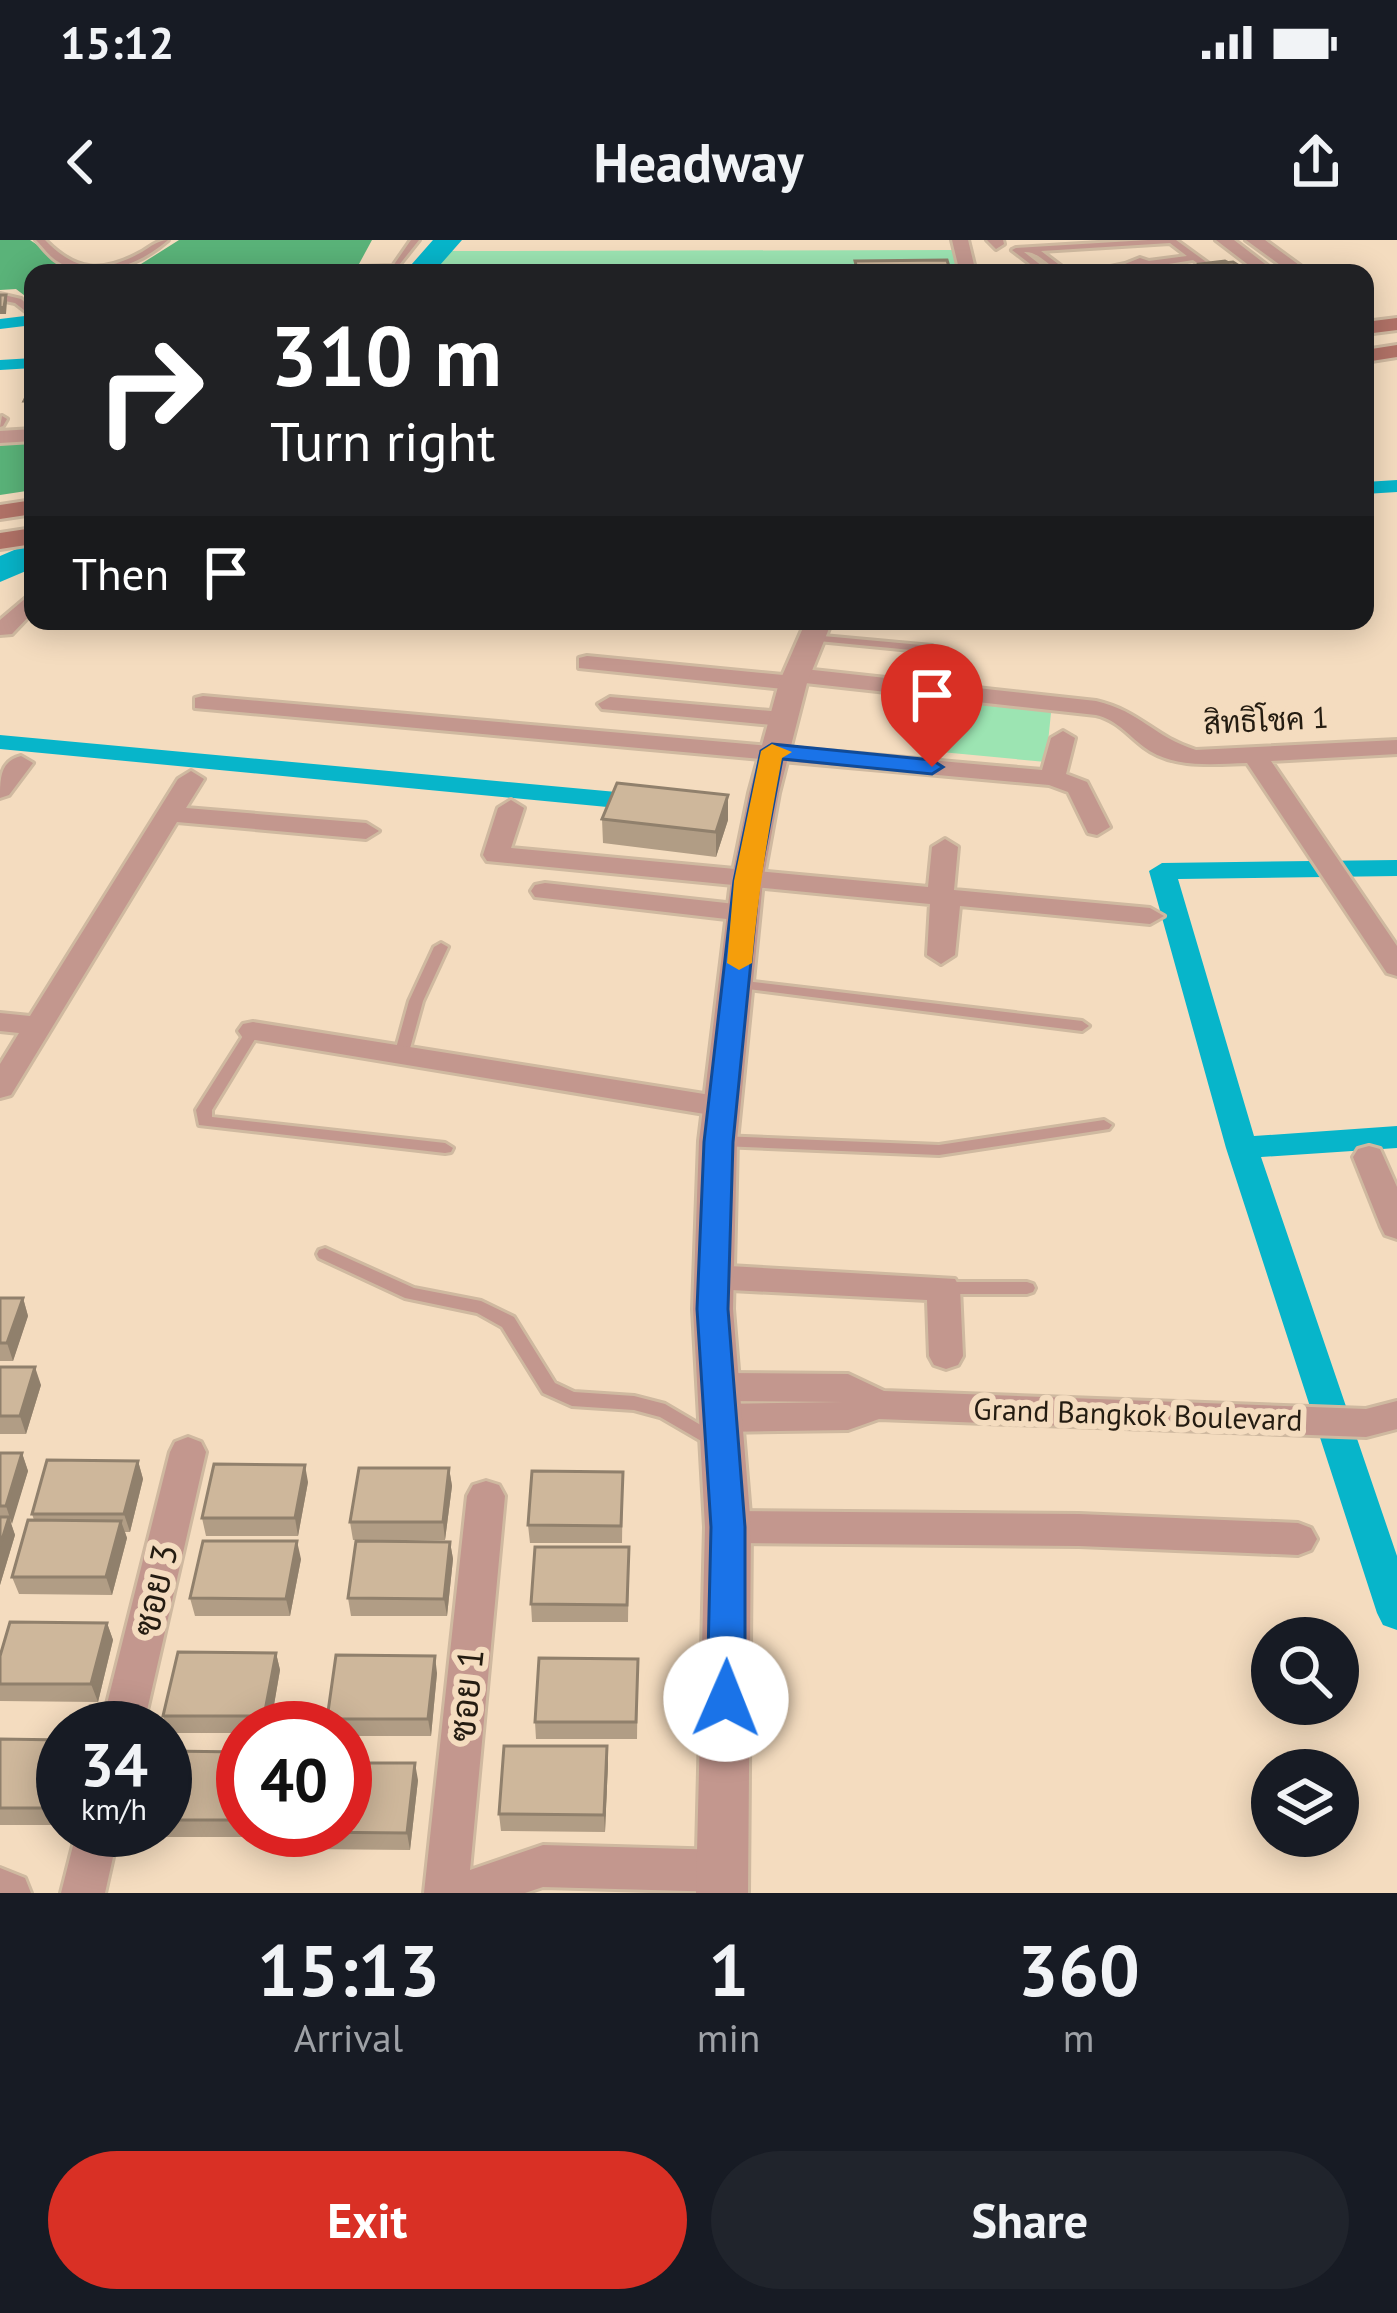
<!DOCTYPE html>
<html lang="en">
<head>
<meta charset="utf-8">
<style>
	:root { --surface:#171b24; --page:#20242c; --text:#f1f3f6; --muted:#9ea1a6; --accent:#d93025 }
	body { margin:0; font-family:"PT Sans",Sarabun,sans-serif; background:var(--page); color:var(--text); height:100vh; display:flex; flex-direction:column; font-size:45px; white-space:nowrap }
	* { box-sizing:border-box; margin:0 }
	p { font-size:39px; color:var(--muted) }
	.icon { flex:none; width:66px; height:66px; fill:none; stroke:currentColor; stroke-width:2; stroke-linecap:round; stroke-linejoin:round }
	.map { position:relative; height:1653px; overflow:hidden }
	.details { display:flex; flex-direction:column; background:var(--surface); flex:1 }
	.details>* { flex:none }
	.guide { position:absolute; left:24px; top:24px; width:1350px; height:366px; border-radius:24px; box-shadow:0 6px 30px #0003; background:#202124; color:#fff; overflow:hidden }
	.controls { position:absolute; left:1251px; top:1377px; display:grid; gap:24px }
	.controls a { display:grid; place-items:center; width:108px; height:108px; border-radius:50%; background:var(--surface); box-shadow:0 6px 30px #0003; font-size:60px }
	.speed { position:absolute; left:36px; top:1461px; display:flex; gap:24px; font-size:60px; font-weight:700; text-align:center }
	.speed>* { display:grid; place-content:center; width:156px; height:156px; border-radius:50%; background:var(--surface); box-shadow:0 6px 30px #0003; line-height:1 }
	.speed small { font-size:30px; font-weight:400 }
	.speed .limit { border:18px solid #d22; background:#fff; color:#111 }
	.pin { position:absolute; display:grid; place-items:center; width:102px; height:102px; color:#fff; margin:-123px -51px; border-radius:50% 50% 50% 0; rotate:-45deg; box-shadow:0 0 12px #0007 }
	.pin .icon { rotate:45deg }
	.me { position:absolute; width:132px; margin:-66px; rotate:1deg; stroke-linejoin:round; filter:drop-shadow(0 0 9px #0008) }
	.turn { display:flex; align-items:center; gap:42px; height:252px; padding:0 48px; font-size:54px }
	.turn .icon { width:156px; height:156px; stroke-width:2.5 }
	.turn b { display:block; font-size:84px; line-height:102px }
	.then { display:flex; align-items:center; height:114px; padding:0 48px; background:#0003; gap:24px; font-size:45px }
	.eta { display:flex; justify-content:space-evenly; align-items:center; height:204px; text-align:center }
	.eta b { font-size:72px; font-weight:700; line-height:84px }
	.primary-button { display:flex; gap:24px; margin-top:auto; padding:24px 48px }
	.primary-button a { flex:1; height:138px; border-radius:72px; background:var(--accent); color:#fff; font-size:48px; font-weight:700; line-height:138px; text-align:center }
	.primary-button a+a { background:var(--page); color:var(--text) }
	.status { display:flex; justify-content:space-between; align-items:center; height:84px; padding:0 60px; background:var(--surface); direction:ltr }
	.status svg { height:33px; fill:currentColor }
	header { display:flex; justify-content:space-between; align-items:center; height:156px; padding:0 48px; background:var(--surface); font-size:54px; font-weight:700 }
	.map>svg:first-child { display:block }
	.green { fill:#9ce4b2 }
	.forest { fill:#5ab379 }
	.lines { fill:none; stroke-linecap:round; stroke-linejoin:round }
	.canal { fill:#07b5ca; fill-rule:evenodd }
	.river { fill:#07b5ca; fill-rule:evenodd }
	.service-casing { stroke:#cfb9a0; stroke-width:6 }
	.minor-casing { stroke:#cfb9a0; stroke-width:6 }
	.tertiary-casing { stroke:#cfb9a0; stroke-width:6 }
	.secondary-casing { stroke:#cfb9a0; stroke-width:6 }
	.service { fill:#c3978e; fill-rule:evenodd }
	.minor { fill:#c3978e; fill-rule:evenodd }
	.tertiary { fill:#c3978e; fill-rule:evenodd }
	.secondary { fill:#b17267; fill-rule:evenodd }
	.wall { fill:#b19d85 }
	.shaded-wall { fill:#90806c }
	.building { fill:#ceb79b; stroke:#90806c; stroke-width:3 }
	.route { fill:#1a73e8; stroke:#114b97; stroke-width:3 }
	.slow { fill:#f59e0b }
	.labels { text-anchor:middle; stroke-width:12; stroke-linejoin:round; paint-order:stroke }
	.street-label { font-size:30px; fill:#241c11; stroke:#f4dcbf }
	.near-street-label { font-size:36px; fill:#241c11; stroke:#f4dcbf }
</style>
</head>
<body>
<div class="status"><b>15:12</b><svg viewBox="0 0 49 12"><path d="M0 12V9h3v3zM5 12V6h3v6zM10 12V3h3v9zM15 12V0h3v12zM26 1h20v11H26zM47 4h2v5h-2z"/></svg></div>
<header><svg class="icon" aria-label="back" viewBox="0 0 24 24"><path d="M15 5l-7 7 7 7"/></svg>Headway<svg class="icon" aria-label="share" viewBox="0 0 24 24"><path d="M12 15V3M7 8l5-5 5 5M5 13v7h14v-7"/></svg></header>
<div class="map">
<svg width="1397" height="1653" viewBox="0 0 1397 1653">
	<rect width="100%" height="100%" fill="#f4dcbf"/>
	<path class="green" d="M953,10L960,32H431L448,11Z
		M931,451L1052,463L1046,522L920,510Z"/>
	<path class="forest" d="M0,0H30L75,30L141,24L179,0H372L359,24L205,27L203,33H33V62L16,49L0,50Z
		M33,201V250L0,255V202Z"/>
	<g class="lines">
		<path class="canal" d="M33,75V85L0,89V79Z
			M33,118V128L0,130V120Z
			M1397,240V252L1365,254V242Z
			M0,495L649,555L662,563L649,571L0,509Z
			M1397,620V636L1178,639L1254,896L1397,886V908L1261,917L1397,1316V1390L1383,1385L1377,1373L1226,908L1149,631L1162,623Z"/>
		<path class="river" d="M433,0H462L433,33H404Z
			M33,302V328L0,342V316Z"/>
		<defs>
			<path id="service" d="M36,0H45C76,32 102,34 142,12C152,6 156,1 168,0C141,24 91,45 57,21C49,16 43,7 36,0Z
				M411,0H419L395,30L212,33L216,31L393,26Z
				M1148,0H1176L1220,32L1205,33L1209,31L1193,20L1138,29C1121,25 1100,33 1082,33L1125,24L1140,18L1149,21L1187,16L1170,3L1041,11L1070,33C1051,33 1042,11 1024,12L1051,33H1042L1012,10L1016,8Z
				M0,54L21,59L33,70V77L15,63L0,60Z
				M2,176L7,179L3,186L0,187Z
				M812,395L932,406L938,409L932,412L808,400V396Z
				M441,703L448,707L423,761L409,812L407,815H397L395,812L409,761L434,707Z
				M737,740L1082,781L1089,786L1082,791L732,747L730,744L732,741Z
				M253,786L260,791L212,870V877L445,903L453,908L451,912L445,913L199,885L196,870L248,788Z
				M1104,880L1112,885L1109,889L939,915L720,906L712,901L720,896L939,905Z
				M325,1008L414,1048L481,1061L514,1077L555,1143L574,1152L634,1156L665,1164L721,1197L724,1202L721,1207L715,1209L660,1177L634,1170L572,1166L543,1153L502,1087L477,1073L405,1058L319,1018L317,1014L319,1010Z
				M943,1042H1027L1033,1044L1035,1048L1033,1052L1027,1054H943L937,1052L935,1048L937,1044Z"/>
			<path id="minor" d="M952,0H968L976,33H960Z
				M987,0H1003L1004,4L996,9Z
				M1216,0H1234L1273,30L1259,33Z
				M1246,0H1265L1310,33H1291Z
				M33,189V201L0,203V191Z
				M33,352V372L12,394L0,395V380Z
				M587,416L783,435L795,428L1096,461C1142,472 1152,496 1196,510L1397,500V514L1271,521L1397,706V736L1387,733L1247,523C1213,524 1173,529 1144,507C1127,494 1117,480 1096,475L805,443L793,450L579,428V418Z
				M203,456L1042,530L1051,498L1063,491L1075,498L1066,534L1087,542L1110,587L1097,595L1088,593L1068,552L1049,545L195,468V458Z
				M610,457L782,472L794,479L782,486L602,469L598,464Z
				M21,516L33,523L9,555L0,558C0,539 0,521 21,516Z
				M191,531L204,539L186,568L366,583L379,591L366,599L177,582L11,855L0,858V824L19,793L0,791V773L30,776L178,539Z
				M511,560L524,568L511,608L928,647L932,607L945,599L958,607L954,650L1150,668L1164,676L1150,684L960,666L955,715L941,724L927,715L930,664L487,621L483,615L498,568Z
				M545,643L744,665L758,673L744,681L535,657L531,651L535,645Z
				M253,782L723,857L738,867L723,877L243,798L238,791L243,784Z
				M1369,906L1380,909L1397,947V999L1385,995L1381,987L1353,917L1358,909Z
				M712,1025L955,1039L960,1048L963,1116L958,1125L946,1129L934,1125L929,1116L927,1060L712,1049L700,1046L695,1037L700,1028Z
				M719,1133L848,1134L884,1151L1366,1169L1397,1161V1189L1366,1197L879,1179L848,1190L721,1192L708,1188L703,1178L708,1168L721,1164L843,1162L719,1161L706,1157L701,1147L706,1137Z
				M188,1197L201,1202L206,1212L143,1488H101L170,1212L175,1202Z
				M486,1241L499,1245L505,1256L470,1630L543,1605L724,1610L739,1616L746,1631L739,1646L724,1652L543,1647L525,1653H424L467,1256L473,1245Z
				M728,1271L1079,1274L1298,1283L1311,1288L1317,1299L1311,1310L1298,1315L1079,1306L728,1303L715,1298L709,1287L715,1276Z
				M77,1590H119L105,1653H61Z
				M0,1628L25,1638L31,1653H0Z"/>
			<path id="tertiary" d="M806,381H832L807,443L779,553L763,641L737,901L733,1069L751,1287L748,1653H696L705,1287L693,1069L699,901L731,641L749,553L779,443Z"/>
			<path id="secondary" d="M1397,78V90L1365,94V82Z
				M1397,105V117L1365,122V110Z
				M33,260V274L0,279V265Z
				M33,288V304L0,309V293Z"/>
		</defs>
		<use href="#service" class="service-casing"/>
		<use href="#minor" class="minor-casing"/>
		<use href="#tertiary" class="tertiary-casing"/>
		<use href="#secondary" class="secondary-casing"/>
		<use href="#service" class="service"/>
		<use href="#minor" class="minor"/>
		<use href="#tertiary" class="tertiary"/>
		<use href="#secondary" class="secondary"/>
	</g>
	<path class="wall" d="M1225,21L1250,33H1199L1200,24Z
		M33,147V175L27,176L24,161Z
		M602,579L728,580L716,617L603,603Z
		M0,1058H23L28,1076L13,1121H0Z
		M0,1127L41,1145L26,1194H0Z
		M0,1213H22L28,1231L11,1284L15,1295L0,1345Z
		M138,1221L143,1239L130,1292H125L127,1298L112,1355L19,1354L12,1337L34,1280L32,1274Z
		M449,1228L452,1246L445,1300H353L350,1282Z
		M623,1232L622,1303H530L528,1285Z
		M308,1242L298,1296H206L202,1278Z
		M450,1302L453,1319L447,1376H351L348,1358Z
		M629,1307L628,1382H532L531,1364Z
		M301,1319L290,1376H195L190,1358Z
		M107,1383L113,1400L98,1462L0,1461V1416Z
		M276,1413L280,1430L270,1488H243V1493H169L163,1476Z
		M638,1419L637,1499H536L535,1482Z
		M437,1433L431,1496H345V1488H329L327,1479Z
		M0,1499L63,1500V1585H0Z
		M165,1511L243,1512V1590H256L255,1597H150L148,1590H165Z
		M608,1523L605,1592L501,1591L499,1574Z
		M418,1540L410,1610L305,1609L301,1592Z"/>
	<path class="shaded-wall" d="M6,55L7,61L6,74H0V68Z
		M728,555V580L716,617V592Z
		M23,1058L28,1076L13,1121L7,1103Z
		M35,1127L41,1145L26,1194L20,1176Z
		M22,1213L28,1231L12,1284L6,1266Z
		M138,1221L143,1239L130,1292L124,1274Z
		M305,1225L308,1242L298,1296L295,1278Z
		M449,1228L452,1246L445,1300L443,1282Z
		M9,1277L15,1295L0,1345V1306Z
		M121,1281L127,1298L112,1355L106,1337Z
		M297,1301L301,1319L290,1376L286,1359Z
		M450,1302L453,1319L447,1376L444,1359Z
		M107,1383L113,1400L98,1462L91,1444Z
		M276,1413L280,1430L270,1488H267L264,1476Z
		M435,1416L437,1433L431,1496L428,1479Z
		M607,1506L608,1523L605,1592L604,1575Z
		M415,1523L418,1540L410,1610L407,1593Z"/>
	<path class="building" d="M947,20L951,33H858L855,21Z
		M1225,21L1227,22L1214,24L1213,30L1210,31L1200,24Z
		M1233,22L1250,33H1227L1214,24Z
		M442,27H464L461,33H439Z
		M0,55H6L4,67L0,68Z
		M31,147H33V161H24Z
		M617,543L728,555L716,592L602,579Z
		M0,1058H23L7,1103H0Z
		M0,1127H35L20,1176H0Z
		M0,1213H22L6,1266H0Z
		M47,1220L138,1221L124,1274H32Z
		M214,1224L305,1225L295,1278H202Z
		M359,1228H449L443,1282H350Z
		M532,1231L623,1232L621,1286L528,1285Z
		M0,1277H9L0,1306Z
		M28,1280L121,1281L106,1337H12Z
		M203,1301H297L286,1359L190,1358Z
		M356,1301L450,1302L444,1359L348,1358Z
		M535,1307H629L627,1365L531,1364Z
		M10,1382L107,1383L91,1444H0V1416Z
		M178,1412L276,1413L264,1476H163Z
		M336,1415L435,1416L428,1479H327Z
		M539,1418L638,1419L636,1482H535Z
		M0,1499L63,1500V1568H0Z
		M504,1506H607L604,1575L499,1574Z
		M165,1511L243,1512V1580H165Z
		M345,1523H415L407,1593L301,1592L302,1590H345Z"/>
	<path class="route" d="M772,504L932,520L943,527L932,534L782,519L759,641L733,902L728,1069L745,1287V1459L739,1471L726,1476L713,1471L707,1459L711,1287L697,1069L704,902L734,641L761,511Z"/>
	<path class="slow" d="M772,504L792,512L782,518C769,587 758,653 752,723L739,730L727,723L734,641L761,511Z"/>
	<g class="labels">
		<g class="street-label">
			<text transform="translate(1266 481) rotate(-3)" y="10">สิทธิโชค 1</text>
			<text transform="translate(1138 1175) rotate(2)" y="10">Grand Bangkok Boulevard</text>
		</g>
		<g class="near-street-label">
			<text transform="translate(155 1350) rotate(-77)" y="13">ซอย 3</text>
			<text transform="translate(466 1455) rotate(-84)" y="13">ซอย 1</text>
		</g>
	</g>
</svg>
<div class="controls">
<a><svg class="icon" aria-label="search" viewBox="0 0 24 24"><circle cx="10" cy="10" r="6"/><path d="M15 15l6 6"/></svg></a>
<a><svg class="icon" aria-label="layers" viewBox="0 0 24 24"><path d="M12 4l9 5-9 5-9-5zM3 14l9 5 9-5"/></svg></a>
</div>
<div class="speed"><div>34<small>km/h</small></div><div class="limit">40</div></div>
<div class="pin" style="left:932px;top:527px;background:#d93025"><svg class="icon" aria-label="arrive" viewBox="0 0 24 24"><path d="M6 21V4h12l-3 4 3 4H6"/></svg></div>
<svg class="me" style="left:726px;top:1459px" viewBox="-20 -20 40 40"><circle r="19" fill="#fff"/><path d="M0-13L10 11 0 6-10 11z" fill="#1a73e8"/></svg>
<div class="guide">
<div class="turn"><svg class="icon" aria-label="right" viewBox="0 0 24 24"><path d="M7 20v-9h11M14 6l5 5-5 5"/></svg><div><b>310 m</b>Turn right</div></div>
<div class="then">Then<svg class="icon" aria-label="arrive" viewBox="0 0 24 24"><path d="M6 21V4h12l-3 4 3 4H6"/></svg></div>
</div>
</div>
<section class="details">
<div class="eta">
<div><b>15:13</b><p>Arrival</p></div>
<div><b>1</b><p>min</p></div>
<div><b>360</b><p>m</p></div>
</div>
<div class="primary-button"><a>Exit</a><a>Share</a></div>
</section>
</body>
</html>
